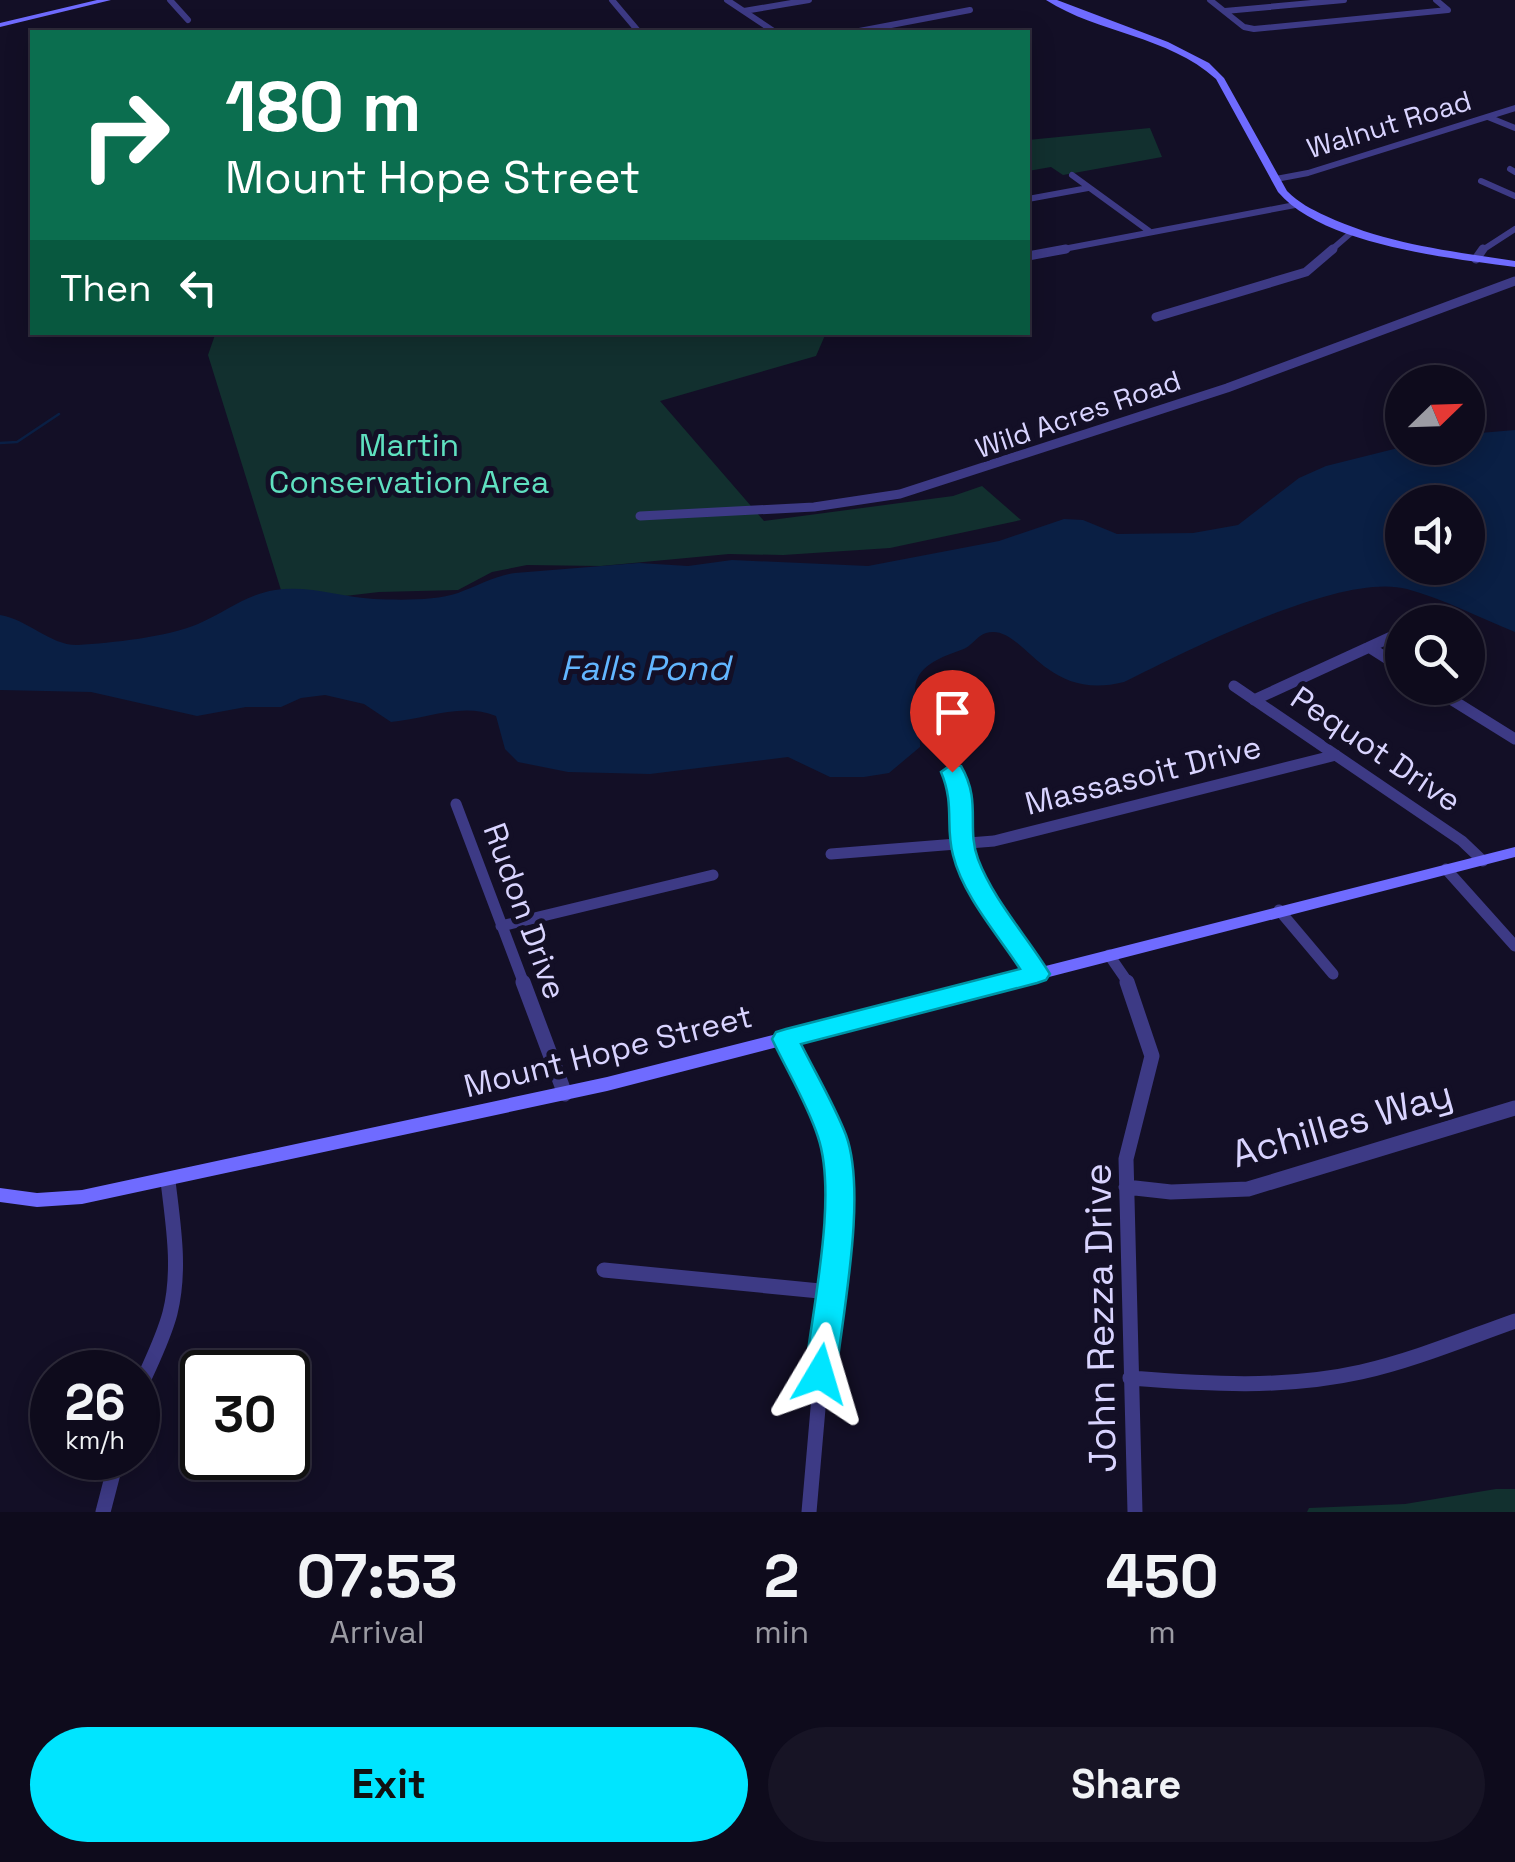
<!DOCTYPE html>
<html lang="en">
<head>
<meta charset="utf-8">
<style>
	:root { --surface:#0e0b1c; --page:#171425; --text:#f1f3f6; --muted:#9b9ba3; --line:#2e2b3b; --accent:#00e5ff }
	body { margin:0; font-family:"Space Grotesk",sans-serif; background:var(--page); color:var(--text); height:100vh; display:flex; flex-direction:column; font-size:38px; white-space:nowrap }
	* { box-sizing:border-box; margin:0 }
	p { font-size:32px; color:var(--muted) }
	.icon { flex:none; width:55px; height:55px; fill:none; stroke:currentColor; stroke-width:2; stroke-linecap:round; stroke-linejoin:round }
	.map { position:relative; height:1512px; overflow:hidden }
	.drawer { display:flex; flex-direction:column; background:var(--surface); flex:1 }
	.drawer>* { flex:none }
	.banner { position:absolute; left:30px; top:30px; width:1000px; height:305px; border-radius:0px; box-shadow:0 5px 25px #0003,0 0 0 2px var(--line); background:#0b6e4f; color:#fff; overflow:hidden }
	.needle { width:65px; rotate:67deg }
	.buttons { position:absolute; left:1385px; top:365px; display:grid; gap:20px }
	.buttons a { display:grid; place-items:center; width:100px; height:100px; border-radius:50%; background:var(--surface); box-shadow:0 5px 25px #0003,0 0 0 2px var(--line); font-size:50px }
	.speed { position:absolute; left:30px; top:1350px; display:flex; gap:20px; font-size:50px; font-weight:700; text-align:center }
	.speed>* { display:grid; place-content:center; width:130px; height:130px; border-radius:50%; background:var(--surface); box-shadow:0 5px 25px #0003,0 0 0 2px var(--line); line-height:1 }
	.speed small { font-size:25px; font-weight:400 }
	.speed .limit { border:5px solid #111; border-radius:15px; background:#fff; color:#111 }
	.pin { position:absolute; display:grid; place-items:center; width:85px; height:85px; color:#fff; margin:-102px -42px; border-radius:50% 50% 50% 0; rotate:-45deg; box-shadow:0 0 10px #0007 }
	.pin .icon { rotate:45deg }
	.me { position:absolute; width:110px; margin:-55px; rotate:7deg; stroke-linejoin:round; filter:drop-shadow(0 0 8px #0008) }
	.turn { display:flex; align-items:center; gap:35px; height:210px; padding:0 30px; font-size:45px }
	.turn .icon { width:130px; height:130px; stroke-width:2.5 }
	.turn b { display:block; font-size:70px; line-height:85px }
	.then { display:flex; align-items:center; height:95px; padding:0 30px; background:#0003; gap:20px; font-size:38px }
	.eta { display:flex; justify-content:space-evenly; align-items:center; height:170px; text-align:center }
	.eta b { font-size:60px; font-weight:700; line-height:70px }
	.button { display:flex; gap:20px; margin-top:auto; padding:20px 30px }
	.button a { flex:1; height:115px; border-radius:60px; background:var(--accent); color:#111; font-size:40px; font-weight:700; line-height:115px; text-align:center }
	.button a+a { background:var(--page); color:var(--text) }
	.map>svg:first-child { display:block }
	.green { fill:#12302f }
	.water { fill:#0a1f44; fill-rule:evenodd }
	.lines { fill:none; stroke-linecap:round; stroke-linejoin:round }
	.stream { stroke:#0a1f44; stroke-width:2.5 }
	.street-far3 { stroke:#3d3a85; stroke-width:6 }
	.street-far2 { stroke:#3d3a85; stroke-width:9 }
	.street-far1 { stroke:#3d3a85; stroke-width:11 }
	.street { stroke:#3d3a85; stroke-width:15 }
	.secondary { fill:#6f6bff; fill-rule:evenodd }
	.route { fill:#00e5ff; stroke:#0095a6; stroke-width:2.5 }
	.labels { text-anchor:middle; stroke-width:10; stroke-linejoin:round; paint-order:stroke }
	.far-street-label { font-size:28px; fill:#d9d4ff; stroke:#130f26 }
	.park-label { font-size:32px; fill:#5fe0c0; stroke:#130f26 }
	.street-label { font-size:32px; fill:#d9d4ff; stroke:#130f26 }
	.water-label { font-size:35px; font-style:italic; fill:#62b6ff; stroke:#130f26 }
	.near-street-label { font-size:38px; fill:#d9d4ff; stroke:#130f26 }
</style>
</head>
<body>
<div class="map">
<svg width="1515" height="1512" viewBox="0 0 1515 1512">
	<rect width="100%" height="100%" fill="#130f26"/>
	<path class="green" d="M1150,128L1162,157L1063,175L1051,167L1028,171V140Z
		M216,332L826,333L816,356L660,401L764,521L953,496L982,486L1021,520L890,548L783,555L729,554L601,566L527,565L492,572L458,590L379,592L285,603L208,355Z
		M1496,1489H1515V1512H1307L1309,1508L1405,1504Z"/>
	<path class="water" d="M1515,430V632C1480,618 1444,599 1407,589C1341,571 1185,652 1124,682C1041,703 1024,622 986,633C976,636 972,647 961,650C893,673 921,693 920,747L889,773L864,777H830L788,757L650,774L568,772L518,762L505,749L496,716C462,702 426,719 391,722L364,704L325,695L301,698L281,707H246L197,716L91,692L0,690V615C27,619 51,646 78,645C111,643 168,637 198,624C226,612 245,595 275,590C309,585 340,597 374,599C398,600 435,601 458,593C478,586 494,576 515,573L639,563L688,566L732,560L868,566L999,541L1064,519L1083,520L1117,534L1193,533L1238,525L1299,478L1326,466L1402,447L1468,448V434ZM1402,502H1468V568H1402Z"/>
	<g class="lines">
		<path class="stream" d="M0,443L17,442L59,414"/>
		<path class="street-far3" d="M170,0L188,20
			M612,0L639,32
			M727,0L775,32
			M1210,0L1244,27L1254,29L1448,10L1436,0
			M744,11L809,0
			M1225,11L1344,0
			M854,32L970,10
			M1488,117L1515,128
			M1510,169L1515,172
			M1072,175L1149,231
			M1276,179L1308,173L1515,108
			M1481,181L1515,196
			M1028,199L1088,188
			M1053,251L1295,205
			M1330,251L1352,232
			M1481,251L1515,229"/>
		<path class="street-far2" d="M1028,256L1066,249
			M1476,259L1483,249
			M1156,317L1306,272L1333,249
			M640,516L814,507L900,494L1227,388L1515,281"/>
		<path class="street-far1" d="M1369,647L1402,668
			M1234,686L1462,841L1483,861
			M1433,688L1515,739
			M1254,700L1402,632
			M953,771C965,798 956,827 964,855C977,900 1012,936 1037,974
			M456,804L524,984
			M831,854L994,841L1336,755
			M1446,869L1515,946
			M1279,910L1333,974
			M501,926L713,875
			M1109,955L1129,984"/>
		<path class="street" d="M523,982L565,1094
			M1127,982L1152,1056L1126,1159L1135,1512
			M785,1039L832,1137L839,1167L809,1512
			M1126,1187L1171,1192L1248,1189L1515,1108
			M604,1270L830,1292
			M1130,1378C1207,1384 1285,1389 1361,1372C1414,1360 1464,1339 1515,1321
			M138,1392C149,1366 163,1340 170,1313C181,1269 173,1224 168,1181
			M103,1512L117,1458"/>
		<path class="secondary" d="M97,0H111L0,27V23Z
			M1046,0H1057L1168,42L1209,63L1224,78L1287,191C1299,203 1311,209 1326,216C1386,244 1450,251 1515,261V267C1449,258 1323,245 1278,192L1216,79C1167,35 1099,34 1046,0Z
			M1515,847V857L607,1091L82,1204L37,1207L0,1202V1188L37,1193L82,1190L607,1077Z"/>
	</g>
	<path class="route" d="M952,764L961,766C982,802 966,827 978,859C994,901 1027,936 1050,974L1046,980L1037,983L801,1044C816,1074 834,1104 846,1135C867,1193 843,1311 836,1374L831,1384L820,1388L809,1384L805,1374C812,1310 838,1196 818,1137C807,1103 787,1071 772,1039L776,1032L786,1029L1020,969C998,935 963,896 953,855C945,826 955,805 941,772Z"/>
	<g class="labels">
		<g class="far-street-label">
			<text transform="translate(1389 124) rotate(-17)" y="10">Walnut Road</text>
			<text transform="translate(1078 414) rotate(-19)" y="10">Wild Acres Road</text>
		</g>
		<g class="park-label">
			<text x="409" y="456">Martin<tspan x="409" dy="37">Conservation Area</tspan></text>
		</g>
		<g class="street-label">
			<text transform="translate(1376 749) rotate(34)" y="11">Pequot Drive</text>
			<text transform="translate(1143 775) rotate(-14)" y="11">Massasoit Drive</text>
			<text transform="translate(525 911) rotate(70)" y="11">Rudon Drive</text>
			<text transform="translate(608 1051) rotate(-14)" y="11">Mount Hope Street</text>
		</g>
		<g class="water-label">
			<text x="645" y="680">Falls Pond</text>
		</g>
		<g class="near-street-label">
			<text transform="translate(1342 1124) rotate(-16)" y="13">Achilles Way</text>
			<text transform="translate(1100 1318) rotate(-91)" y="13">John Rezza Drive</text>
		</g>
	</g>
</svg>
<div class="buttons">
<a><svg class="needle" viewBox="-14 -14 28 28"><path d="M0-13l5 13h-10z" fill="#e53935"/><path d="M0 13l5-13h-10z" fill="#9b9ba3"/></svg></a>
<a><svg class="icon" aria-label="sound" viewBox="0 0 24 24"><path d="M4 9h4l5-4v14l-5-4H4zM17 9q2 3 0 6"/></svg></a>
<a><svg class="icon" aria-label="search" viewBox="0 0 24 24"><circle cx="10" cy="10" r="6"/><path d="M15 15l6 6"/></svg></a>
</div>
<div class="speed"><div>26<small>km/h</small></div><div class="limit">30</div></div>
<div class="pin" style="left:952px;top:772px;background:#d93025"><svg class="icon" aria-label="arrive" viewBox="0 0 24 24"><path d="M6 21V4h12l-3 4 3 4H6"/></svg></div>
<svg class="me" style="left:820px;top:1374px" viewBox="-20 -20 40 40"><path d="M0-17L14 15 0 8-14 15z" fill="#00e5ff" stroke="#fff" stroke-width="4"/></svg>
<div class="banner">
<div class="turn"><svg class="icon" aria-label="right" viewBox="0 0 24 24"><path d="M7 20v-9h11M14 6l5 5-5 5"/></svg><div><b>180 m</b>Mount Hope Street</div></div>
<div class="then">Then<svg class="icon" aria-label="left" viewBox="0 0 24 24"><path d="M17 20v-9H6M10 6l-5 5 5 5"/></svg></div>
</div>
</div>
<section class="drawer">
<div class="eta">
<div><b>07:53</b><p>Arrival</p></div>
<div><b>2</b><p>min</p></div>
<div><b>450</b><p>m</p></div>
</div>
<div class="button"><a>Exit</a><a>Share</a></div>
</section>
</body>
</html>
